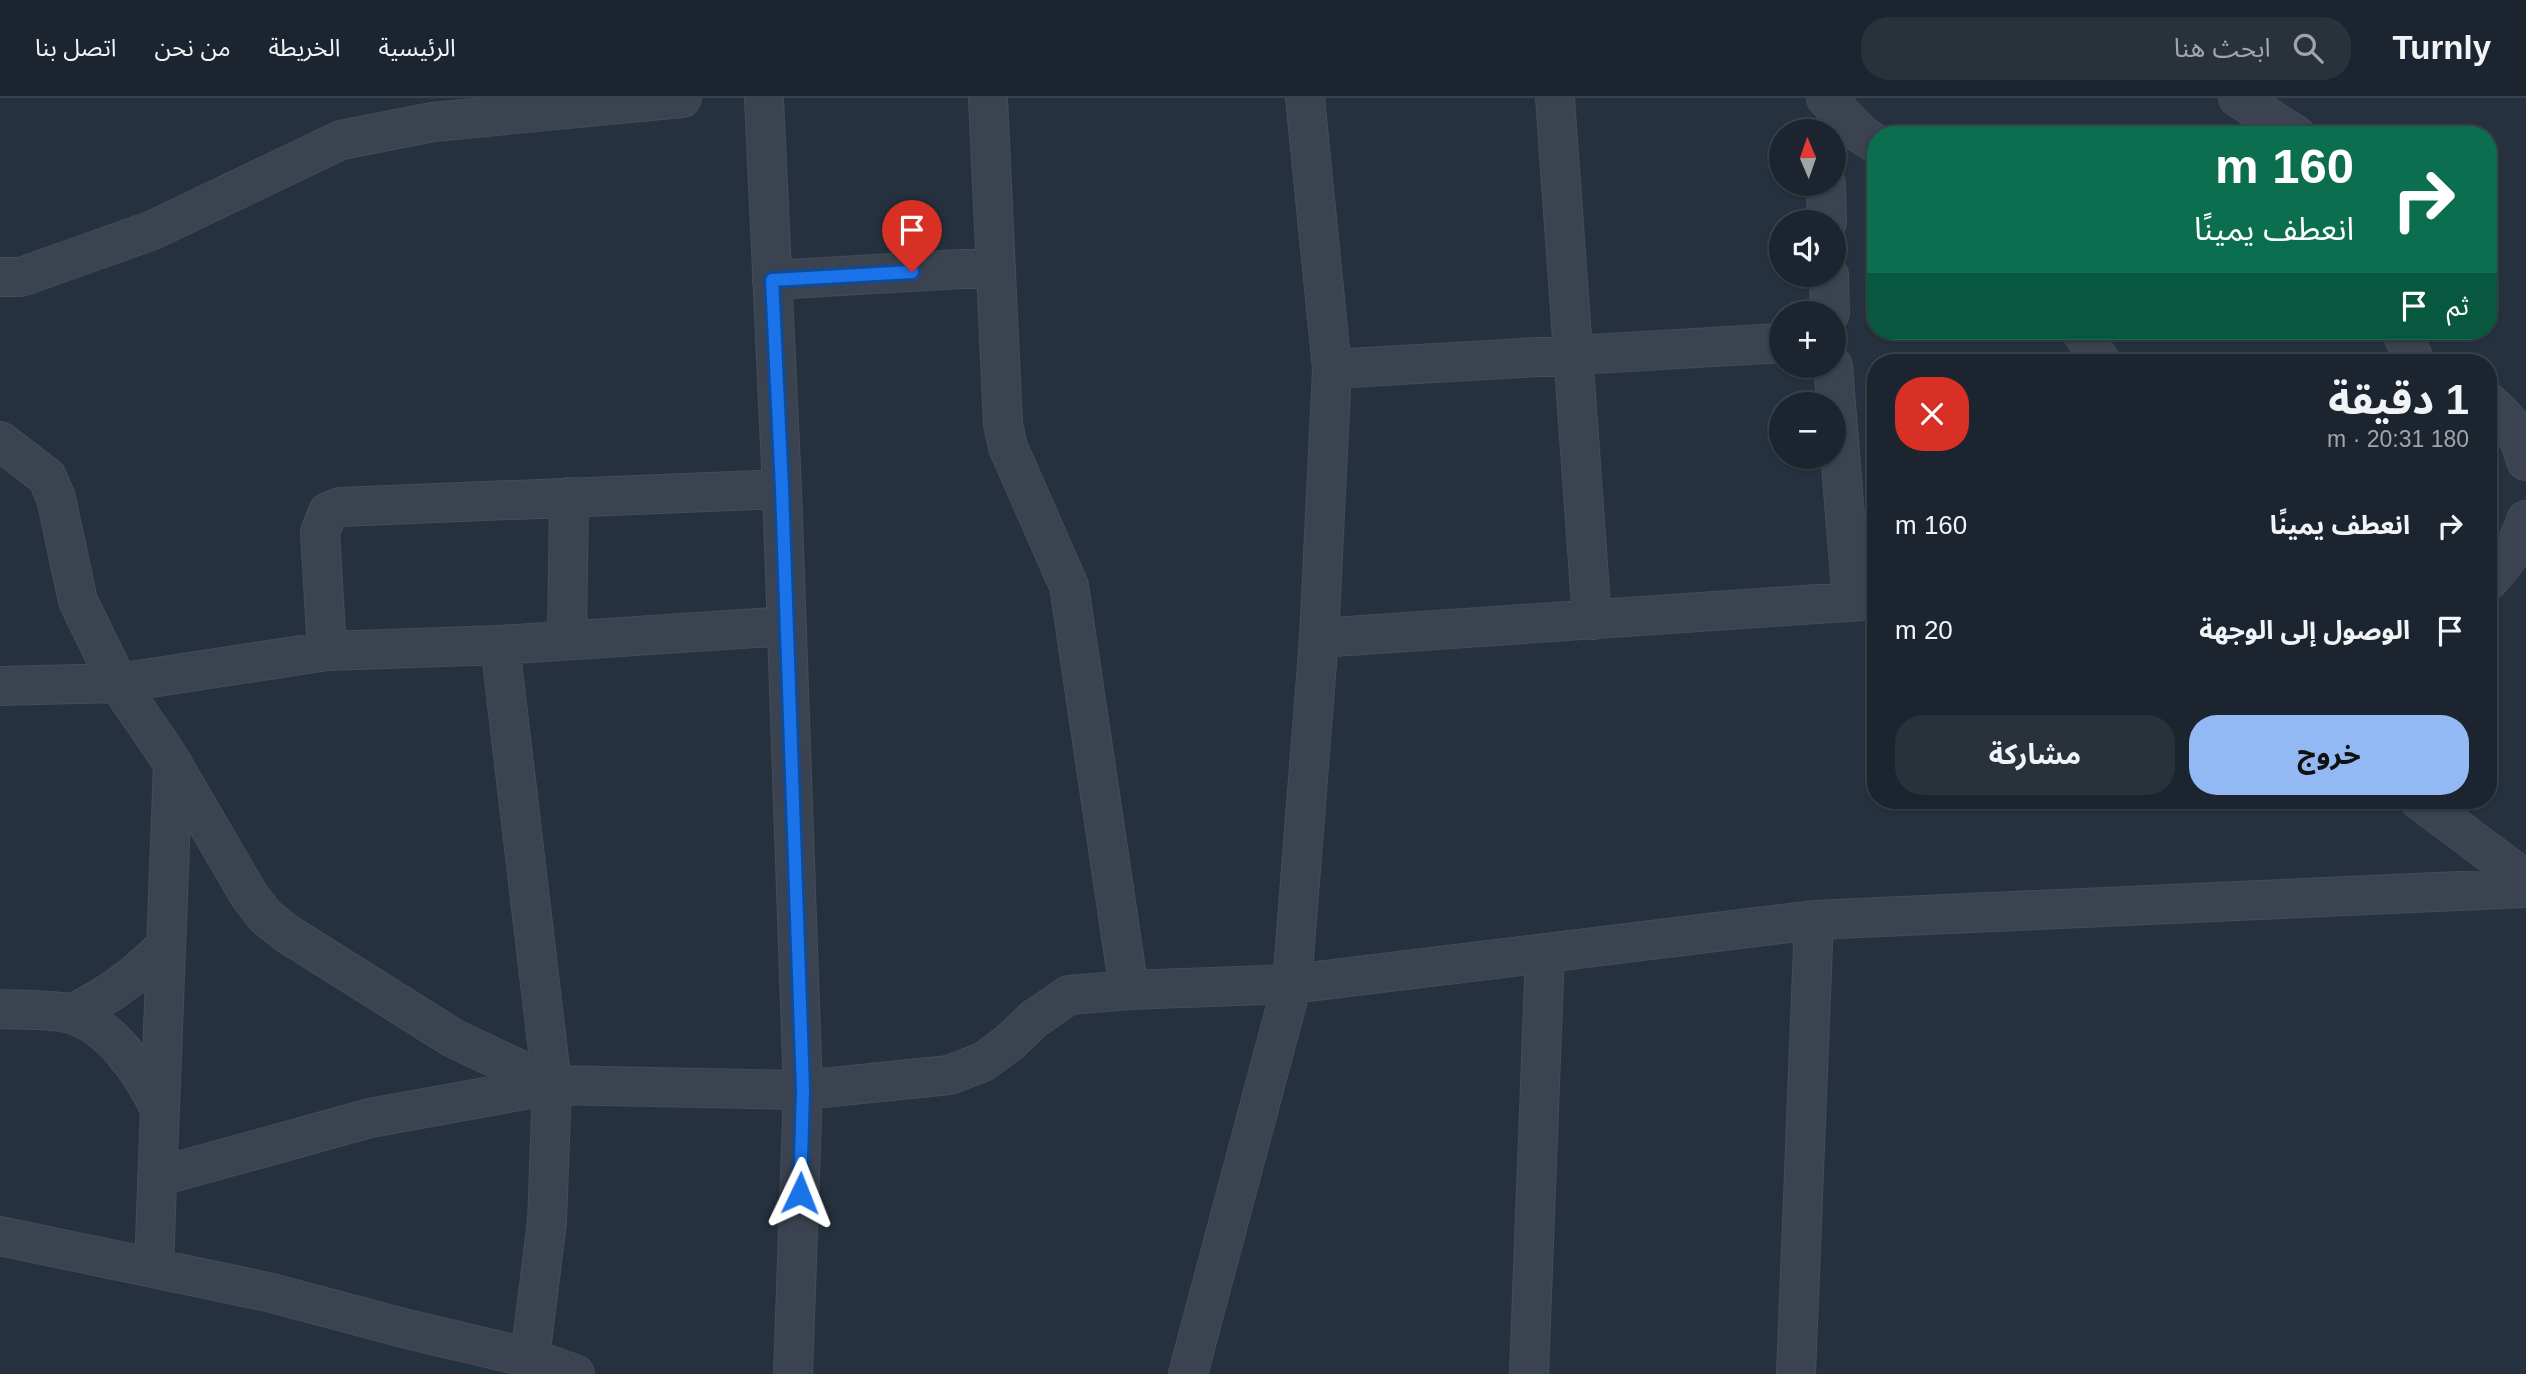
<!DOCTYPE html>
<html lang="ar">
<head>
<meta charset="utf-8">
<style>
	:root { --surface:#1c252f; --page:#29313b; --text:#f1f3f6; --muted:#a0a5aa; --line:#3a424b; --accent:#92b9f4 }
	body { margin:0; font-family:Helvetica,"Noto Sans Arabic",sans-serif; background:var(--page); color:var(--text); direction:rtl; height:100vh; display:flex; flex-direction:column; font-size:26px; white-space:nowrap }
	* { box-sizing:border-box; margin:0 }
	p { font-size:23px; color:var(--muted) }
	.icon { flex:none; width:38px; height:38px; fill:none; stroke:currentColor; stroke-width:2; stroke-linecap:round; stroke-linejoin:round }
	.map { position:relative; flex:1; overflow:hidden; direction:ltr }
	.panel { position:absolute; left:1867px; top:256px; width:630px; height:455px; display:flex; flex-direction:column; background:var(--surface); border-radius:28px; box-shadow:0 2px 5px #0004,0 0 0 2px var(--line); direction:rtl }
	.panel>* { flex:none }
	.guide { position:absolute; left:1867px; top:28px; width:630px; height:214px; border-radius:28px; box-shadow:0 2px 5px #0004,0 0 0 2px var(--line); direction:rtl; background:#0b6e4f; color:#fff; overflow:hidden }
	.needle { width:46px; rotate:358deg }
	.buttons { position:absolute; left:1769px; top:21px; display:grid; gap:14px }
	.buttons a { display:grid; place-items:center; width:77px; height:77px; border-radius:50%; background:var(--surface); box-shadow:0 2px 5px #0004,0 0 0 2px var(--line); font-size:35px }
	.pin { position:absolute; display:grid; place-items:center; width:60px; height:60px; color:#fff; margin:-72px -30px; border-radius:50% 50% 50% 0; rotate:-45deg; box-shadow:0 0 7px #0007 }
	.pin .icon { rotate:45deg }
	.me { position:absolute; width:77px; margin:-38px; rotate:2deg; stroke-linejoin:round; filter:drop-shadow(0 0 5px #0008) }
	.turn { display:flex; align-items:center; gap:24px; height:147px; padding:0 28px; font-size:32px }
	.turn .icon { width:91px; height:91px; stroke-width:2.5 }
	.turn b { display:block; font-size:49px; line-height:60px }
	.then { display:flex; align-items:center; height:66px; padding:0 28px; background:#0003; gap:14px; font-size:26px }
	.round { display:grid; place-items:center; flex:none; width:74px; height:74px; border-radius:28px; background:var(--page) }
	.summary { display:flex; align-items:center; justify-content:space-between; height:119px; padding:0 28px }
	h1 { font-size:42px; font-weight:700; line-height:52px }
	.cta { display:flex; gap:14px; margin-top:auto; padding:14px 28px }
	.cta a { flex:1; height:80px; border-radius:28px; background:var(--accent); color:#111; font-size:28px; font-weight:700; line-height:80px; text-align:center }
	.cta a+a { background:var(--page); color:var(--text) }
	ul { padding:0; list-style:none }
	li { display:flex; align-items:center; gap:21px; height:105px; padding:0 28px }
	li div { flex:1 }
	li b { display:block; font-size:26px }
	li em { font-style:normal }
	header { display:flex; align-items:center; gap:42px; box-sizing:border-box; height:98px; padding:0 35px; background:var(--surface); border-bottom:2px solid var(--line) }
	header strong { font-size:33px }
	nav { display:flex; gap:38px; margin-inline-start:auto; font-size:24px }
	.search { width:490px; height:63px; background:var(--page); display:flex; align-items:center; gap:18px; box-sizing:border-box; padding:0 24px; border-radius:28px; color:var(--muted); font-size:26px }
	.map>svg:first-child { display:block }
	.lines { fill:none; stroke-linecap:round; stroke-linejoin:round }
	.minor-casing { stroke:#444c58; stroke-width:40 }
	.minor { stroke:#3a434f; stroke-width:38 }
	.route-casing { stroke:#114b97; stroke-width:18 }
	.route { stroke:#1a73e8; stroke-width:12 }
</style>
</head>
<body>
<header>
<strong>Turnly</strong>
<div class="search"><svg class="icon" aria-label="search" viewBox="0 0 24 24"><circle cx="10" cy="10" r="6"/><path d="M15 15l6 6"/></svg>ابحث هنا</div>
<nav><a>الرئيسية</a><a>الخريطة</a><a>من نحن</a><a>اتصل بنا</a></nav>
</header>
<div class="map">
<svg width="2526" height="1276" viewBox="0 0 2526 1276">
	<rect width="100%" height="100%" fill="#26313f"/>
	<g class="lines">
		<defs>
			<path id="minor" d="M764,0L782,391L803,992L793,1276
				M988,0L1003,326L1008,349L1069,488L1129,892
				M1555,0L1592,522
				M1826,0L1862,37L1876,46
				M2238,0L2296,37
				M1826,86L1827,124
				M1829,177L1830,215
				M0,179H21L153,132L341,42L433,24L682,0
				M772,182L996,169
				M2081,233L2101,264
				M2401,233L2415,264
				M1833,268L1852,504
				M1332,271L1782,245
				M2488,304C2510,323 2518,334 2526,363
				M0,343L47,379L56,400L78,503L118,585L166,655L249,797L265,818L286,835L453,940L552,987
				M2488,483C2506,464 2518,447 2526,422
				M1319,540L1876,502
				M567,541L569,399
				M500,547L552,987L547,1124L530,1260
				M327,553L320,434L328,414L340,409L782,391
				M0,588L118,585L327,553L500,547L787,528
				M2419,702L2526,782
				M0,911C18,912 55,911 71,916C111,928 142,974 159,1009
				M71,916C108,899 138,877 166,847
				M157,1079L370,1020L552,987L803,992L949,977L983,964L1010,944L1034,921L1069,897L1129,892L1292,886L1814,822L2526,790
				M0,1138L268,1194L407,1231L530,1260L575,1276
				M154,1169L173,666
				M1188,1276L1292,886L1319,540L1332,271L1305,0
				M1529,1276L1545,855
				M1796,1276L1814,822"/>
		</defs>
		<use href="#minor" class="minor-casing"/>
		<use href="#minor" class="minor"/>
	</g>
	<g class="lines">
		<defs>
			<path id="route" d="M800,1095L803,992L782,391L772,182L912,174"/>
		</defs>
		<use href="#route" class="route-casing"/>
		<use href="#route" class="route"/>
	</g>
</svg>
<div class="buttons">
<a><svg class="needle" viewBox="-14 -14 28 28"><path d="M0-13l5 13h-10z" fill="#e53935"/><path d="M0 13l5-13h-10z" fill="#a0a5aa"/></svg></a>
<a><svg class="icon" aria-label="sound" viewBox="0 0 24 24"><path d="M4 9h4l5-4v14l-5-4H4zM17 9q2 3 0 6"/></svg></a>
<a>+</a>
<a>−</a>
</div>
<div class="pin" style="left:912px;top:174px;background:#d93025"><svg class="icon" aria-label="arrive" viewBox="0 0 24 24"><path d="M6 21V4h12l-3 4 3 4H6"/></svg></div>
<svg class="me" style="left:800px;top:1095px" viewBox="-20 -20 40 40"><path d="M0-17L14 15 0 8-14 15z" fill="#1a73e8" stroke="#fff" stroke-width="4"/></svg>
<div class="guide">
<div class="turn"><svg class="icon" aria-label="right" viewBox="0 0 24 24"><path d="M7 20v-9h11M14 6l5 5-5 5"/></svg><div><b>160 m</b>انعطف يمينًا</div></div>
<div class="then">ثم<svg class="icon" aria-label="arrive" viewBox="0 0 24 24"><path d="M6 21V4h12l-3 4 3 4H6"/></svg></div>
</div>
<section class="panel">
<div class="summary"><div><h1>1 دقيقة</h1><p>180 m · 20:31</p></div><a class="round" style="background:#d93025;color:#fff"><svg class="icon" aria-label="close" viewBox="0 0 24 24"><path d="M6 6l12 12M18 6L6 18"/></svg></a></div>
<ul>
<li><svg class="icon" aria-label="right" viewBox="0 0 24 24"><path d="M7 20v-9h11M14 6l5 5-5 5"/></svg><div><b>انعطف يمينًا</b></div><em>160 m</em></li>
<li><svg class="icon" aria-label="arrive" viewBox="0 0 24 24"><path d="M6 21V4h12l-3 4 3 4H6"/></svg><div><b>الوصول إلى الوجهة</b></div><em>20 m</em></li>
</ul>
<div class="cta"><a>خروج</a><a>مشاركة</a></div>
</section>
</div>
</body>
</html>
